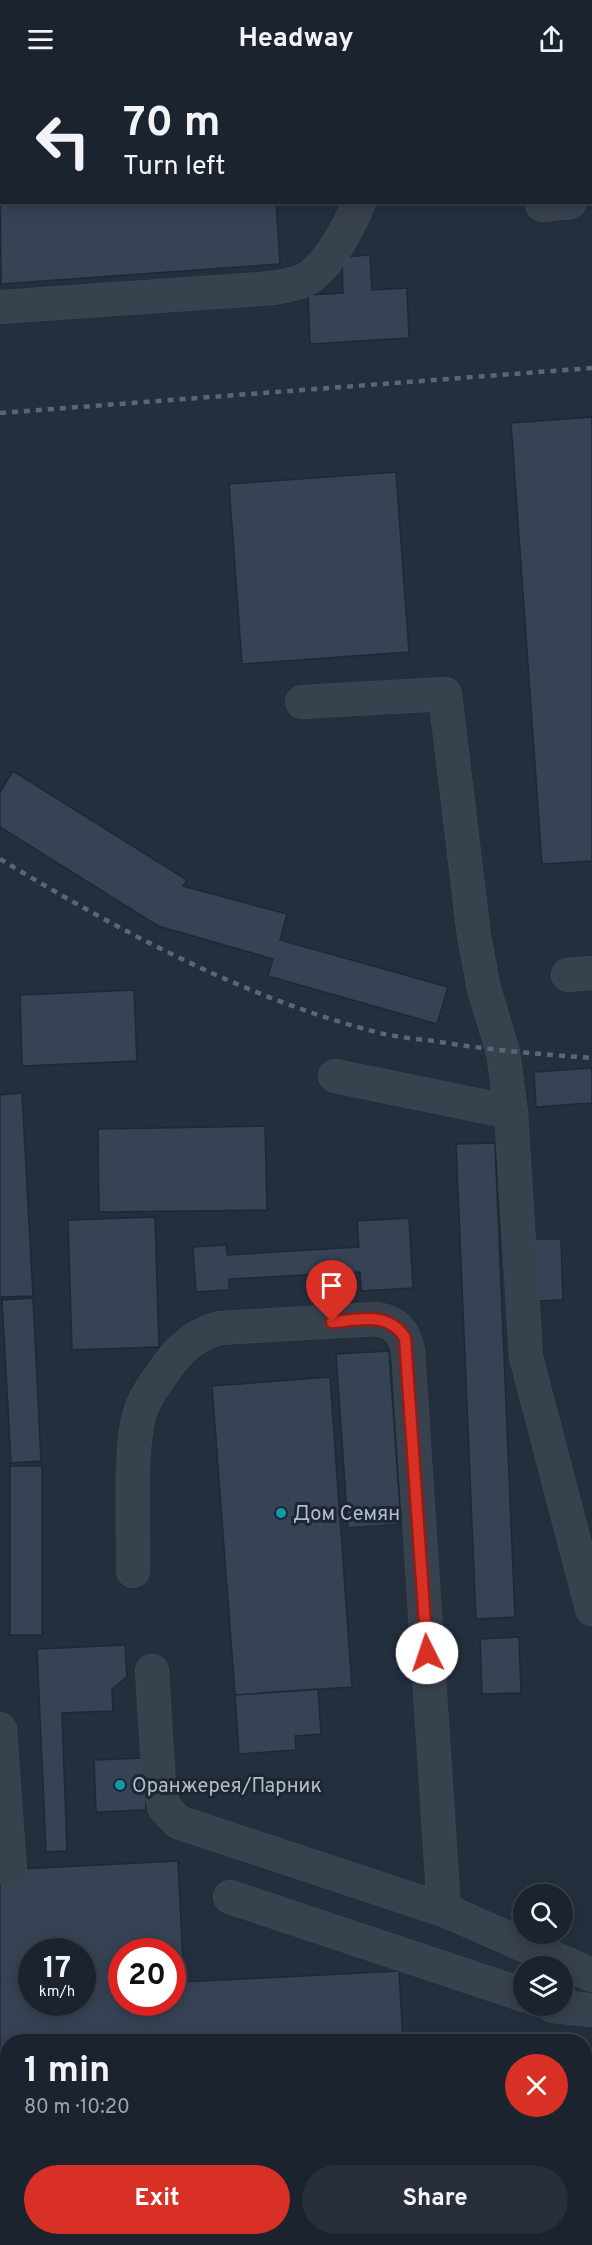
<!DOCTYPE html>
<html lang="en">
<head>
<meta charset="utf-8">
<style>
	:root { --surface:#1b232e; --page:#282f3a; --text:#f1f3f6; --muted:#a0a4aa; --line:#39404a; --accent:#d93025 }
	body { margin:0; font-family:Overpass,sans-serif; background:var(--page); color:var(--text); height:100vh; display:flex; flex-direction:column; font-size:22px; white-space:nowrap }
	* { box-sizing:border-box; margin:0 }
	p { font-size:20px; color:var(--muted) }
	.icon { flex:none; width:33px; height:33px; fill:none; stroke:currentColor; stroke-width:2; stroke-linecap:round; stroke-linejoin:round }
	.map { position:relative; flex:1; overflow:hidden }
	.details { position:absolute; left:0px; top:1956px; width:592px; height:212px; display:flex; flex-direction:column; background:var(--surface); border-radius:24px 24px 0 0; box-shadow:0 3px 15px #0003,0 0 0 2px var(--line) }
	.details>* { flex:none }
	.hud { position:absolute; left:0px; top:0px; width:592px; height:126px; box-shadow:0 3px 15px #0003,0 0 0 2px var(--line); background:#1b232e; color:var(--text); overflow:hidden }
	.controls { position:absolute; left:513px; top:1806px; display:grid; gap:12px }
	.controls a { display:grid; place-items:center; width:60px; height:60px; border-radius:50%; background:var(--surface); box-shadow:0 3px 15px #0003,0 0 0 2px var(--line); font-size:30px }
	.speed { position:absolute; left:18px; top:1860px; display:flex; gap:12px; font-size:30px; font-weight:700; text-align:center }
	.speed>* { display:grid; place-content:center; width:78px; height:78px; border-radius:50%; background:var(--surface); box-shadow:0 3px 15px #0003,0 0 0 2px var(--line); line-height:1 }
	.speed small { font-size:15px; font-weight:400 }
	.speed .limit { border:9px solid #d22; background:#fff; color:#111 }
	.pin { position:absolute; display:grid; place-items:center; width:51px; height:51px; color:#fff; margin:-62px -26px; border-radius:50% 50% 50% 0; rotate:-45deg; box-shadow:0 0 6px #0007 }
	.pin .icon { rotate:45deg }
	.me { position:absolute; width:66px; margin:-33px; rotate:356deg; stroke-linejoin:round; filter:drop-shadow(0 0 4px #0008) }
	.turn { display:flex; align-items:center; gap:21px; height:126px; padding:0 24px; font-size:27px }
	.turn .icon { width:78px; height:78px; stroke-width:2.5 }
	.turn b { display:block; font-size:42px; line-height:51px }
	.round { display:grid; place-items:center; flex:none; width:63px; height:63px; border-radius:32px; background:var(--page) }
	.summary { display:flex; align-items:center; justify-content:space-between; height:102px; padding:0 24px }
	h1 { font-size:36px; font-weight:700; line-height:45px }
	.action { display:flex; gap:12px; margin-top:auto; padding:12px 24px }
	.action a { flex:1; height:69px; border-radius:36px; background:var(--accent); color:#fff; font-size:24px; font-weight:700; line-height:69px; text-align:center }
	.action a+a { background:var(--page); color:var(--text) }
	header { display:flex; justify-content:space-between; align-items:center; height:78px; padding:0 24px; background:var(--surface); font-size:27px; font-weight:700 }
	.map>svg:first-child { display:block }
	.building { fill:#364354; stroke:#1f2835; stroke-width:1.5; fill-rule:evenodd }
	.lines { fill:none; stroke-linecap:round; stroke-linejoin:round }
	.minor-casing { stroke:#414a57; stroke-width:34 }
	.major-casing { stroke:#414a57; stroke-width:34 }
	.minor { stroke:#38414e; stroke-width:33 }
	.major { stroke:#56606e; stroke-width:33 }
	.rail { stroke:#5a6575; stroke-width:4.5; stroke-dasharray:6 6; stroke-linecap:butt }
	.route-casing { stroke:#8d1f18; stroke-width:15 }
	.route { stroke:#d93025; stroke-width:10 }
	.culture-dot { fill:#0f9aa8; stroke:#1d2633; stroke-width:2 }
	.labels { text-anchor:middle; stroke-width:6; stroke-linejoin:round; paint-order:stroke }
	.poi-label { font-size:20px; fill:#b4bcc9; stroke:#1d2633; text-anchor:start }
</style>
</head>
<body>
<header><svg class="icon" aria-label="menu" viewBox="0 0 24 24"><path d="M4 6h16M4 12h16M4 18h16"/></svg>Headway<svg class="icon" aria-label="share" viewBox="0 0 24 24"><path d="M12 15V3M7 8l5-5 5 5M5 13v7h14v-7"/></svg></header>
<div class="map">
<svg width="592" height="2167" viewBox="0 0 592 2167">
	<rect width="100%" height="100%" fill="#242f3e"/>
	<path class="building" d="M0,65L2,124H276L280,186L1,206Z
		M370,177L372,212L407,210L409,260L310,266L308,217L343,215L342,179Z
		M592,339V783L542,786L511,345Z
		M396,394L409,574L242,586L229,406Z
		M13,693L187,802L183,808L287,836L280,862L448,909L437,946L268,898L273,881L158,848L0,749V714Z
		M134,912L137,983L22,988L20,917Z
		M592,990V1025L536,1029L534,994Z
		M22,1015L33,1218L0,1219V1017Z
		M265,1048L267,1132L99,1134L98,1051Z
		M495,1065L515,1539L476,1541L456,1066Z
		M155,1139L159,1269L72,1272L68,1142Z
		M409,1140L413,1210L361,1213L360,1194L229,1201V1212L196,1214L193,1169L226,1167L227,1177L359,1169L357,1143Z
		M532,1161H561L563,1222L534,1223Z
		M33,1220L41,1383L11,1385L2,1222Z
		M389,1273L401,1446L348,1450L336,1276Z
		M330,1299L352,1609L235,1617L212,1308Z
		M10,1388H42V1557H10Z
		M519,1559L521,1615L482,1616L480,1561Z
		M125,1567L127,1599L112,1611L113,1633L62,1635L67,1773L46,1774L37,1571Z
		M318,1611L321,1656L295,1658L296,1672L239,1676L235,1617Z
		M144,1680L146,1732L96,1734L94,1682Z
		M178,1783L184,1904L399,1893L403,1964H8V2024H0V1792ZM32,1874H82V1924H32ZM122,1874H172V1924H122Z"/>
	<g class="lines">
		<defs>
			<path id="minor" d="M360,0V2
				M0,46H2
				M542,127L570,124
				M0,229L273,210C283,208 296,206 305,202C329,188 349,149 359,124
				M302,624L445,616L474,858L484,911L503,974L511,1034
				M568,897L592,895
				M335,998L511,1034L526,1279L592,1531
				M133,1493C134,1452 128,1363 142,1329C148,1315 157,1302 166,1290C180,1270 196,1256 220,1250L377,1241C396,1245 404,1253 408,1272L444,1832
				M152,1593L159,1706L164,1729L178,1744L444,1832L592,1897
				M0,1651L10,1792
				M230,1819L524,1917
				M553,1928L592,1932"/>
			<path id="major" d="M585,2150H592
				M309,2160V2167
				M113,2167L280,2160"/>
		</defs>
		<use href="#minor" class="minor-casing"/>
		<use href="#major" class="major-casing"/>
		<use href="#minor" class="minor"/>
		<use href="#major" class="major"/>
		<path class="rail" d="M0,335L592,290
			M0,781C118,852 245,921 380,955C397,959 416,961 434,963C487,972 539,976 592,980"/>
	</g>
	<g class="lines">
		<defs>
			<path id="route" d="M332,1244C359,1242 389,1233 405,1260L427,1575"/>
		</defs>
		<use href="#route" class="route-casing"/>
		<use href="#route" class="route"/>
	</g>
	<g class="culture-dot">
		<circle cx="281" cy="1435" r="6"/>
		<circle cx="120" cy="1707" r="6"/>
	</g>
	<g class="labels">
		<g class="poi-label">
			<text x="293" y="1442">Дом Семян</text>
			<text x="132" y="1714">Оранжерея/Парник</text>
		</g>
	</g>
</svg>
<div class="controls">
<a><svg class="icon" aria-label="search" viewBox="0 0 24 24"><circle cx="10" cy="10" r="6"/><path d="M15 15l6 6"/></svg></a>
<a><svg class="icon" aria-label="layers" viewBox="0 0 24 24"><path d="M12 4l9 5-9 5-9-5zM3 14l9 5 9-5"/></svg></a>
</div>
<div class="speed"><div>17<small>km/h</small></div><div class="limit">20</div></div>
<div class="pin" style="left:332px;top:1244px;background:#d93025"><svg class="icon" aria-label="arrive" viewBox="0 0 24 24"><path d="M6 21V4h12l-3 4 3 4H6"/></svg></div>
<svg class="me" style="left:427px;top:1575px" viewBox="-20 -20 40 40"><circle r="19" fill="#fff"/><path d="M0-13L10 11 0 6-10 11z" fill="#d93025"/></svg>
<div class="hud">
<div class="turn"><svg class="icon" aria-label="left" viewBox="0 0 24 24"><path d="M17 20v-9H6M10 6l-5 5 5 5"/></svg><div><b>70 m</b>Turn left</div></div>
</div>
<section class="details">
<div class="summary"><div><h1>1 min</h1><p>80 m · 10:20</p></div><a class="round" style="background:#d93025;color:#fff"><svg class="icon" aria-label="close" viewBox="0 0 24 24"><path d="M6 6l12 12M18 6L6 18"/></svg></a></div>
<div class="action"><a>Exit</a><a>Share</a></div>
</section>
</div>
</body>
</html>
